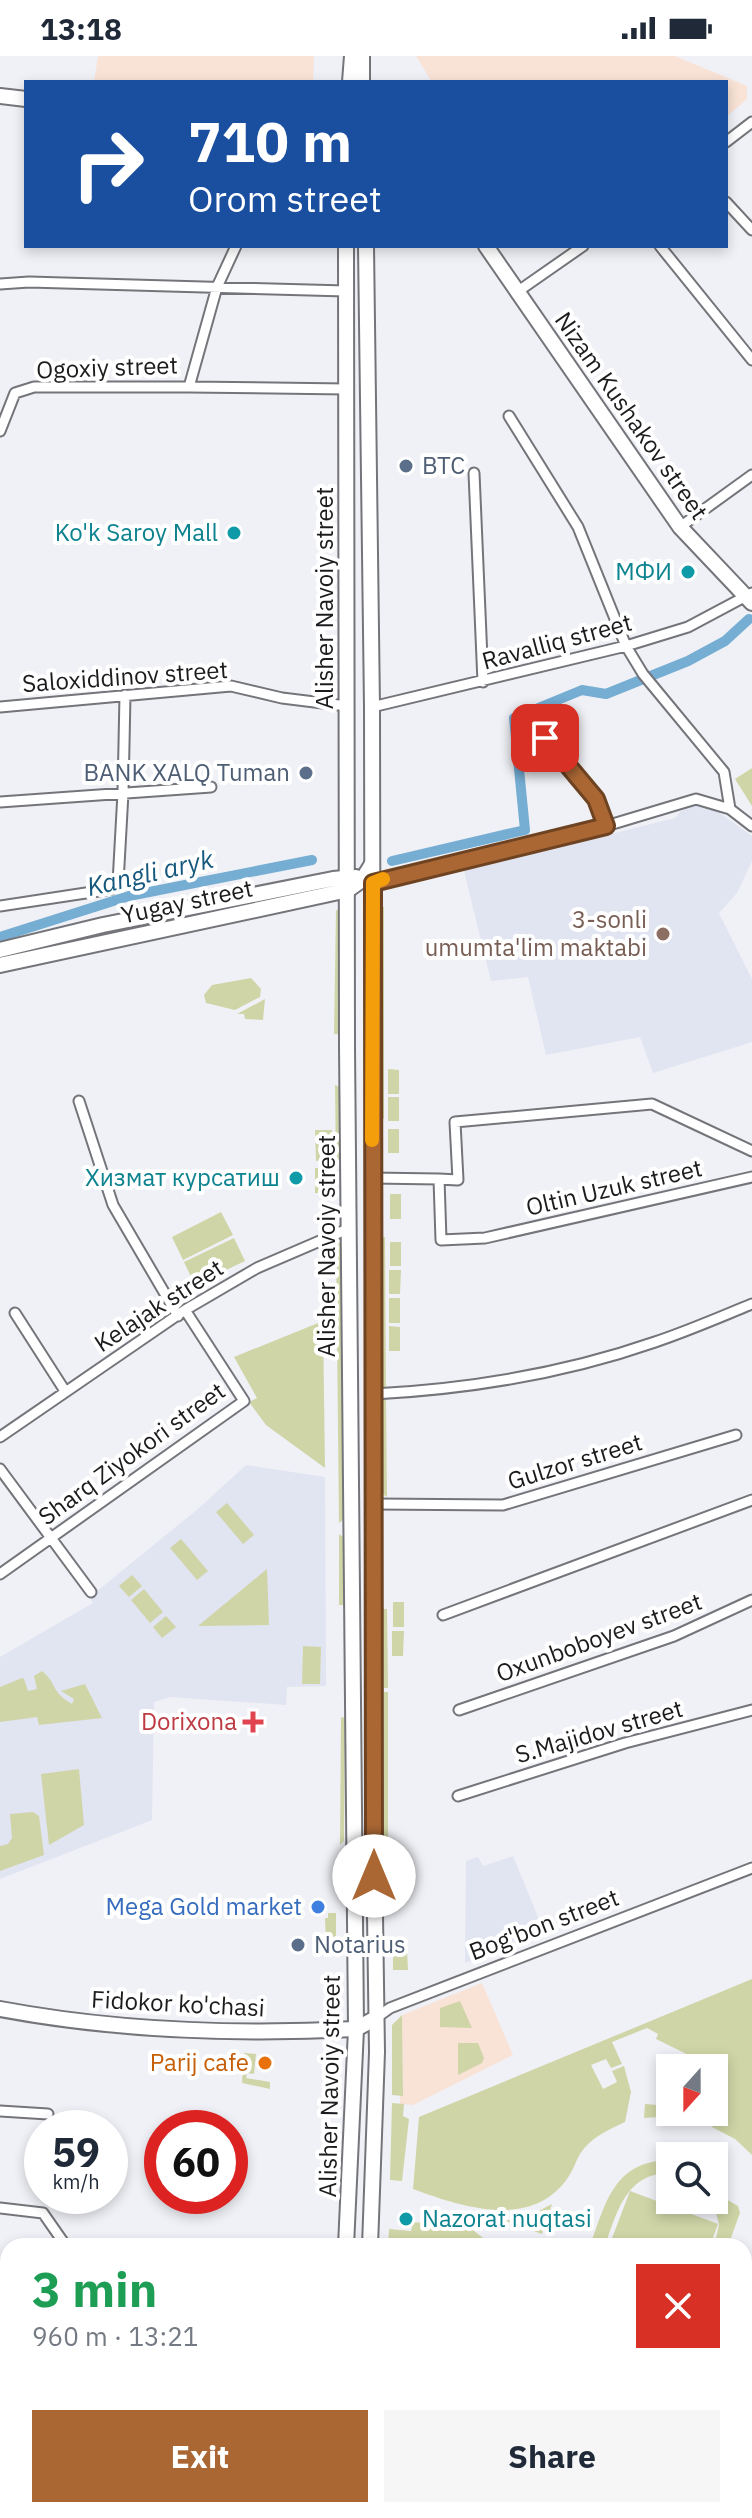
<!DOCTYPE html>
<html lang="en">
<head>
<meta charset="utf-8">
<style>
	:root { --surface:#fff; --page:#f6f6f7; --text:#1f2937; --muted:#747a83; --accent:#aa6734 }
	body { margin:0; font-family:"IBM Plex Sans",sans-serif; background:var(--page); color:var(--text); height:100vh; display:flex; flex-direction:column; font-size:30px; white-space:nowrap }
	* { box-sizing:border-box; margin:0 }
	p { font-size:26px; color:var(--muted) }
	.icon { flex:none; width:44px; height:44px; fill:none; stroke:currentColor; stroke-width:2; stroke-linecap:round; stroke-linejoin:round }
	.map { position:relative; flex:1; overflow:hidden }
	.panel { position:absolute; left:0px; top:2182px; width:752px; height:280px; display:flex; flex-direction:column; background:var(--surface); border-radius:24px 24px 0 0; box-shadow:0 4px 12px #0003 }
	.panel>* { flex:none }
	.guide { position:absolute; left:24px; top:24px; width:704px; height:168px; border-radius:0px; box-shadow:0 4px 12px #0003; background:#1a4fa0; color:#fff; overflow:hidden }
	.needle { width:52px; rotate:201deg }
	.fabs { position:absolute; left:656px; top:1998px; display:grid; gap:16px }
	.fabs a { display:grid; place-items:center; width:72px; height:72px; border-radius:0px; background:var(--surface); box-shadow:0 4px 12px #0003; font-size:40px }
	.speed { position:absolute; left:24px; top:2054px; display:flex; gap:16px; font-size:40px; font-weight:700; text-align:center }
	.speed>* { display:grid; place-content:center; width:104px; height:104px; border-radius:50%; background:var(--surface); box-shadow:0 4px 12px #0003; line-height:1 }
	.speed small { font-size:20px; font-weight:400 }
	.speed .limit { border:12px solid #d22; background:#fff; color:#111 }
	.pin { position:absolute; display:grid; place-items:center; width:68px; height:68px; color:#fff; margin:-34px; border-radius:16px; box-shadow:0 4px 12px #0006 }
	.me { position:absolute; width:88px; margin:-44px; rotate:0deg; stroke-linejoin:round; filter:drop-shadow(0 0 6px #0008) }
	.turn { display:flex; align-items:center; gap:28px; height:168px; padding:0 32px; font-size:36px }
	.turn .icon { width:104px; height:104px; stroke-width:2.5 }
	.turn b { display:block; font-size:56px; line-height:68px }
	.round { display:grid; place-items:center; flex:none; width:84px; height:84px; border-radius:0px; background:var(--page) }
	.summary { display:flex; align-items:center; justify-content:space-between; height:136px; padding:0 32px }
	h1 { font-size:48px; font-weight:800; line-height:60px; color:#1e9e55 }
	.action { display:flex; gap:16px; margin-top:auto; padding:16px 32px }
	.action a { flex:1; height:92px; border-radius:0px; background:var(--accent); color:#fff; font-size:32px; font-weight:800; line-height:92px; text-align:center }
	.action a+a { background:var(--page); color:var(--text) }
	.status { display:flex; justify-content:space-between; align-items:center; height:56px; padding:0 40px; background:var(--surface); direction:ltr }
	.status svg { height:22px; fill:currentColor }
	.map>svg:first-child { display:block }
	.commercial { fill:#f9e2d6 }
	.built { fill:#e1e4f1 }
	.green { fill:#d0d5a7 }
	.lines { fill:none; stroke-linecap:round; stroke-linejoin:round }
	.canal { stroke:#75add3; stroke-width:10 }
	.street-casing { stroke:#74757a; stroke-width:13 }
	.secondary-casing { stroke:#74757a; stroke-width:18 }
	.primary-casing { stroke:#74757a; stroke-width:18 }
	.street { stroke:#fff; stroke-width:9 }
	.secondary { stroke:#fff; stroke-width:14 }
	.primary { stroke:#fff; stroke-width:14 }
	.route-casing { stroke:#6e4322; stroke-width:20 }
	.route { stroke:#aa6734; stroke-width:14 }
	.slow { stroke:#f59e0b; stroke-width:14 }
	.service-dot { fill:#5c6f8a; stroke:#fff; stroke-width:3 }
	.culture-dot { fill:#0f9aa8; stroke:#fff; stroke-width:3 }
	.education-dot { fill:#8d6e63; stroke:#fff; stroke-width:3 }
	.health-dot { fill:#e0444e; stroke:#fff; stroke-width:3 }
	.shop-dot { fill:#3f7fe0; stroke:#fff; stroke-width:3 }
	.food-dot { fill:#e8710a; stroke:#fff; stroke-width:3 }
	.labels { text-anchor:middle; stroke-width:8; stroke-linejoin:round; paint-order:stroke }
	.street-label { font-size:24px; fill:#1c1c1e; stroke:#fff }
	.service-label { font-size:24px; fill:#4e5e75; stroke:#fff; text-anchor:start }
	.culture-label { font-size:24px; fill:#0d838f; stroke:#fff; text-anchor:end }
	.education-label { font-size:24px; fill:#785e54; stroke:#fff; text-anchor:end }
	.health-label { font-size:24px; fill:#be3a42; stroke:#fff; text-anchor:end }
	.shop-label { font-size:24px; fill:#366cbe; stroke:#fff; text-anchor:end }
	.food-label { font-size:24px; fill:#c56008; stroke:#fff; text-anchor:end }
	.water-label { font-size:26px; font-style:italic; fill:#15587d; stroke:#fff }
</style>
</head>
<body>
<div class="status"><b>13:18</b><svg viewBox="0 0 49 12"><path d="M0 12V9h3v3zM5 12V6h3v6zM10 12V3h3v9zM15 12V0h3v12zM26 1h20v11H26zM47 4h2v5h-2z"/></svg></div>
<div class="map">
<svg width="752" height="2462" viewBox="0 0 752 2462">
	<rect width="100%" height="100%" fill="#f0f1f6"/>
	<path class="commercial" d="M98,0H314L313,26H94Z
		M416,0H675L747,30V43L726,61V26H432Z
		M482,1927L513,1999L413,2049L400,2048V2040L403,2039L402,1959Z"/>
	<path class="built" d="M695,748L704,753L707,748L752,780V805L737,837L719,857L752,923V986L653,1017L640,981L546,999L528,921L491,925L464,815L675,762L680,756Z
		M246,1409L325,1421L326,1630L287,1631L286,1649L170,1641L154,1646L152,1764L0,1823V1601L93,1547L90,1541L199,1452Z
		M513,1800L545,1878L465,1907L466,1805L478,1801L483,1810Z"/>
	<path class="green" d="M752,712V750L735,723Z
		M378,850L384,851V1063L380,1061Z
		M336,854L340,855L341,976L339,978H334Z
		M251,922L261,933L260,941L235,954L206,947L204,939L212,929Z
		M265,943L263,964L245,963L244,958H237Z
		M388,1013L399,1014V1038H388Z
		M335,1029L340,1031L341,1103L336,1105Z
		M388,1041H399V1065H388Z
		M388,1073H399V1097H388Z
		M315,1074H332V1105H316Z
		M315,1112H332V1137H315Z
		M390,1138H401V1163H390Z
		M221,1156L233,1179L183,1204L172,1181Z
		M383,1181H385L386,1335H381L380,1188Z
		M234,1182L245,1205L195,1229L184,1206Z
		M336,1185L341,1187L344,1463L339,1467Z
		M390,1186H401V1210H390Z
		M389,1214H401L400,1238H389Z
		M389,1242H400V1267H389Z
		M323,1265L325,1412L266,1369L249,1346L257,1342L234,1301Z
		M389,1270L400,1271V1295H389Z
		M381,1341H386L387,1441L381,1437Z
		M227,1447L254,1479L243,1488L216,1456Z
		M339,1478L343,1481L344,1549H339Z
		M181,1483L208,1515L197,1524L170,1492Z
		M267,1513L269,1569L198,1570Z
		M132,1519L142,1530L129,1541L119,1530Z
		M144,1533L163,1556L150,1567L131,1544Z
		M393,1546H404V1571H393Z
		M383,1553H387L388,1632H384Z
		M166,1560L176,1571L162,1582L153,1571Z
		M392,1575H404L403,1600H392Z
		M303,1590L321,1591L320,1628H302Z
		M42,1615C57,1627 50,1635 72,1648L74,1643L61,1635L85,1628L102,1662L39,1669L37,1661L0,1666V1631L22,1622L24,1623L28,1635L37,1633L34,1620Z
		M384,1636H388V1800H384Z
		M341,1661L345,1662L344,1785L340,1789Z
		M79,1713L84,1769L49,1789L41,1718Z
		M33,1756L39,1760L44,1799L0,1815V1790L8,1788L12,1782L10,1758Z
		M328,1857H336V1898H329V1889H326L325,1862H328Z
		M393,1894H407L408,1914H393Z
		M752,1923V2099L735,2083L712,2071L716,2060L714,2059C717,2046 714,2030 719,2014L656,1983L658,1978L647,1972L612,1986L622,2008L611,2012L606,2003L591,2009L603,2033L617,2026L612,2015L624,2010L631,2036L625,2066C608,2074 591,2081 580,2098C576,2105 573,2114 569,2120C533,2175 462,2151 413,2133L419,2061Z
		M460,1945L472,1972L440,1971V1952Z
		M402,1959L403,2040L392,2039V1969Z
		M458,1987H478L484,2002L482,2007L458,2019Z
		M244,1997L256,1998L254,2018L247,2017L246,2022L270,2026V2033L242,2027Z
		M658,2043L670,2047V2056H696L693,2065L672,2060L644,2062L645,2048L657,2049Z
		M392,2047L404,2048L403,2060L409,2063L402,2125L390,2124Z
		M670,2104V2117C626,2117 617,2156 605,2190H590C606,2146 614,2105 670,2104Z
		M714,2125L726,2143L738,2150L740,2157L728,2190H714L719,2169L713,2144Z
		M630,2135L718,2168L710,2190H609Z
		M552,2148L542,2178L505,2165L531,2159Z
		M437,2161L473,2174L493,2190H388L389,2173L411,2175L413,2166L429,2168Z
		M752,2362V2405L744,2409V2381Z
		M362,2454H471L468,2462H361Z
		M491,2454H540L536,2462H488Z
		M655,2454H690L686,2462H652Z"/>
	<g class="lines">
		<path class="canal" d="M392,805L525,774L514,662L582,634L606,638L688,605L725,585L749,563
			M0,881L129,840L312,804
			M744,2411L752,2407
			M733,2462L737,2454"/>
		<defs>
			<path id="street" d="M726,86L752,66
				M726,146L752,174
				M660,190L752,304
				M0,228L29,226L346,235
				M517,236L583,190
				M189,331L346,333
				M509,360L578,471L626,590L643,618L724,716L730,753
				M0,375L15,337L34,331H189L217,231L236,190
				M474,417L483,626
				M680,471L752,419
				M0,651L231,630L282,642L347,650
				M372,651L626,590L688,571L752,537
				M528,662L596,743L606,770
				M0,746L211,731
				M373,827L606,770L696,743L730,753L752,770
				M0,850L112,833L118,827L123,737L125,639
				M79,1045L113,1149L178,1260
				M372,1122L439,1123L441,1184L485,1182L752,1121
				M439,1123L458,1124L455,1066L652,1048L752,1095
				M15,1257L65,1335
				M374,1338C469,1333 566,1317 655,1286C688,1275 720,1261 752,1248
				M0,1381L185,1254L257,1212L350,1172
				M0,1413L91,1536
				M375,1448L503,1449L736,1379
				M0,1518L244,1345L185,1254
				M443,1559L752,1444
				M459,1654L674,1580L752,1544
				M458,1740L625,1687L752,1654
				M376,1962L390,1952L752,1812
				M0,2055L48,2058
				M0,2152L43,2157L66,2190
				M70,2462L71,2454"/>
			<path id="secondary" d="M350,26L352,0
				M362,26V0
				M486,190L680,471L752,547
				M0,894L103,869L333,823L356,821
				M0,909L348,834L362,824L372,808
				M0,1953C117,1975 237,1979 356,1973L376,1962"/>
			<path id="primary" d="M0,40L26,43
				M366,190L372,651L374,1791L377,1996L370,2190
				M346,2190L356,1973L347,991L346,190
				M321,2462L322,2454
				M344,2462L345,2454"/>
		</defs>
		<use href="#street" class="street-casing"/>
		<use href="#secondary" class="secondary-casing"/>
		<use href="#primary" class="primary-casing"/>
		<use href="#street" class="street"/>
		<use href="#secondary" class="secondary"/>
		<use href="#primary" class="primary"/>
	</g>
	<g class="lines">
		<defs>
			<path id="route" d="M374,1820L373,827L606,770L596,743L545,682"/>
		</defs>
		<use href="#route" class="route-casing"/>
		<use href="#route" class="route"/>
		<path class="slow" d="M372,1084L373,827L383,823"/>
	</g>
	<g class="service-dot">
		<circle cx="406" cy="410" r="8"/>
		<circle cx="306" cy="717" r="8"/>
		<circle cx="298" cy="1889" r="8"/>
	</g>
	<g class="culture-dot">
		<circle cx="234" cy="477" r="8"/>
		<circle cx="688" cy="516" r="8"/>
		<circle cx="296" cy="1122" r="8"/>
		<circle cx="406" cy="2163" r="8"/>
	</g>
	<circle class="education-dot" cx="663" cy="878" r="8"/>
	<path class="health-dot" d="M249 1654h8v8h8v8h-8v8h-8v-8h-8v-8h8z"/>
	<circle class="shop-dot" cx="318" cy="1851" r="8"/>
	<circle class="food-dot" cx="265" cy="2007" r="8"/>
	<g class="labels">
		<g class="street-label">
			<text transform="translate(107 312) rotate(-2)" y="8">Ogoxiy street</text>
			<text transform="translate(631 360) rotate(55)" y="8">Nizam Kushakov street</text>
			<text transform="translate(325 542) rotate(-90)" y="8">Alisher Navoiy street</text>
			<text transform="translate(557 586) rotate(-15)" y="8">Ravalliq street</text>
			<text transform="translate(125 621) rotate(-4)" y="8">Saloxiddinov street</text>
			<text transform="translate(187 846) rotate(-12)" y="8">Yugay street</text>
			<text transform="translate(614 1132) rotate(-13)" y="8">Oltin Uzuk street</text>
			<text transform="translate(327 1190) rotate(-90)" y="8">Alisher Navoiy street</text>
			<text transform="translate(159 1250) rotate(-33)" y="8">Kelajak street</text>
			<text transform="translate(132 1398) rotate(-36)" y="8">Sharq Ziyokori street</text>
			<text transform="translate(575 1406) rotate(-17)" y="8">Gulzor street</text>
			<text transform="translate(599 1582) rotate(-20)" y="8">Oxunboboyev street</text>
			<text transform="translate(599 1676) rotate(-16)" y="8">S.Majidov street</text>
			<text transform="translate(544 1869) rotate(-21)" y="8">Bog'bon street</text>
			<text transform="translate(178 1948) rotate(3)" y="8">Fidokor ko'chasi</text>
			<text transform="translate(330 2030) rotate(-89)" y="8">Alisher Navoiy street</text>
		</g>
		<g class="service-label">
			<text x="422" y="418">BTC</text>
			<text x="290" y="725" text-anchor="end">BANK XALQ Tuman</text>
			<text x="314" y="1897">Notarius</text>
		</g>
		<g class="culture-label">
			<text x="218" y="485">Ko'k Saroy Mall</text>
			<text x="672" y="524">МФИ</text>
			<text x="280" y="1130">Хизмат курсатиш</text>
			<text x="422" y="2171" text-anchor="start">Nazorat nuqtasi</text>
		</g>
		<g class="education-label">
			<text x="647" y="872">3-sonli<tspan x="647" dy="28">umumta'lim maktabi</tspan></text>
		</g>
		<g class="health-label">
			<text x="237" y="1674">Dorixona</text>
		</g>
		<g class="shop-label">
			<text x="302" y="1859">Mega Gold market</text>
		</g>
		<g class="food-label">
			<text x="249" y="2015">Parij cafe</text>
		</g>
		<g class="water-label">
			<text transform="translate(150 817) rotate(-13)" y="9">Kangli aryk</text>
		</g>
	</g>
</svg>
<div class="fabs">
<a><svg class="needle" viewBox="-14 -14 28 28"><path d="M0-13l5 13h-10z" fill="#e53935"/><path d="M0 13l5-13h-10z" fill="#747a83"/></svg></a>
<a><svg class="icon" aria-label="search" viewBox="0 0 24 24"><circle cx="10" cy="10" r="6"/><path d="M15 15l6 6"/></svg></a>
</div>
<div class="speed"><div>59<small>km/h</small></div><div class="limit">60</div></div>
<div class="pin" style="left:545px;top:682px;background:#d93025"><svg class="icon" aria-label="arrive" viewBox="0 0 24 24"><path d="M6 21V4h12l-3 4 3 4H6"/></svg></div>
<svg class="me" style="left:374px;top:1820px" viewBox="-20 -20 40 40"><circle r="19" fill="#fff"/><path d="M0-13L10 11 0 6-10 11z" fill="#aa6734"/></svg>
<div class="guide">
<div class="turn"><svg class="icon" aria-label="right" viewBox="0 0 24 24"><path d="M7 20v-9h11M14 6l5 5-5 5"/></svg><div><b>710 m</b>Orom street</div></div>
</div>
<section class="panel">
<div class="summary"><div><h1>3 min</h1><p>960 m · 13:21</p></div><a class="round" style="background:#d93025;color:#fff"><svg class="icon" aria-label="close" viewBox="0 0 24 24"><path d="M6 6l12 12M18 6L6 18"/></svg></a></div>
<div class="action"><a>Exit</a><a>Share</a></div>
</section>
</div>
</body>
</html>
